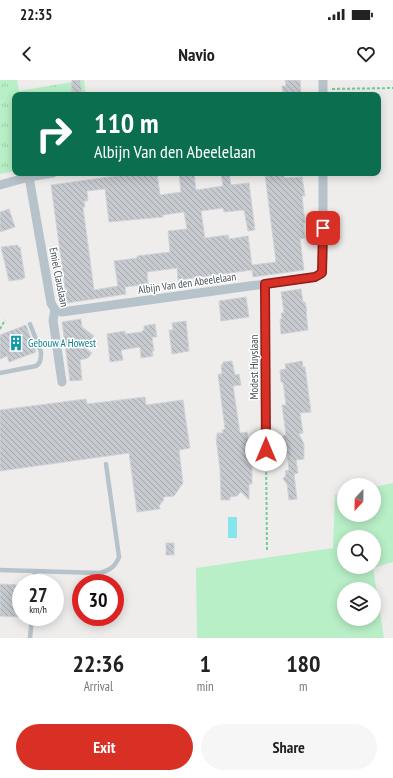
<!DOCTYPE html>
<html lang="en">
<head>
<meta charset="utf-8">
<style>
	:root { --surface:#fff; --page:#f6f6f6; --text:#222; --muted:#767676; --accent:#d93025 }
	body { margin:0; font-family:"PT Sans Narrow",sans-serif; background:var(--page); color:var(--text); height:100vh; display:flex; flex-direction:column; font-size:15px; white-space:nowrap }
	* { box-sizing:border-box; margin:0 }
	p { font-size:13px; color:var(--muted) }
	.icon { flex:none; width:22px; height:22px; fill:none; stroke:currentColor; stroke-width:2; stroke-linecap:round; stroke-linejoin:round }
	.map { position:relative; height:558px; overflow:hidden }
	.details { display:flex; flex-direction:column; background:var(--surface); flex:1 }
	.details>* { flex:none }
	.top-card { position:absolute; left:12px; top:12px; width:369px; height:84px; border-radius:8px; box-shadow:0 2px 10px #0003; background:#0b6e4f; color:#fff; overflow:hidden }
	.needle { width:26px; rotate:202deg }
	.fabs { position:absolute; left:337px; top:398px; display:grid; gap:8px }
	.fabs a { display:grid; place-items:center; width:44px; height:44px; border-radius:50%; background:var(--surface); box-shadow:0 2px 10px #0003; font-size:20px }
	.speed { position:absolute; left:12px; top:494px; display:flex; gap:8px; font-size:20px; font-weight:700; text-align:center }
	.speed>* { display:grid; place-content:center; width:52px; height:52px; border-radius:50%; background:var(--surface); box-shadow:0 2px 10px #0003; line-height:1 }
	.speed small { font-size:10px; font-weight:400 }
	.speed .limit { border:6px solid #d22; background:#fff; color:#111 }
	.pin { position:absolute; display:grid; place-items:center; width:34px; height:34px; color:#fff; margin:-17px; border-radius:8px; box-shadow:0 2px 6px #0006 }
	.me { position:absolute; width:44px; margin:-22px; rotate:0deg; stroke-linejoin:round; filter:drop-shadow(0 0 3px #0008) }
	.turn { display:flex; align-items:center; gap:14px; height:84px; padding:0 16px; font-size:18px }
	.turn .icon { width:52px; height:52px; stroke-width:2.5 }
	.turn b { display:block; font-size:28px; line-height:34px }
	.eta { display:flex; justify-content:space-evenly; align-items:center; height:68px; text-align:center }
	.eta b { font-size:24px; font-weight:700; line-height:28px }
	.cta { display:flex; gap:8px; margin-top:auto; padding:8px 16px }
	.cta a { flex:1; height:46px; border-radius:24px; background:var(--accent); color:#fff; font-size:16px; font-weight:700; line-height:46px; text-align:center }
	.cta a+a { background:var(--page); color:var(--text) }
	.status { display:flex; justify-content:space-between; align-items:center; height:28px; padding:0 20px; background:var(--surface); direction:ltr }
	.status svg { height:11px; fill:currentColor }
	header { display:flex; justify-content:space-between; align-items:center; height:52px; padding:0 16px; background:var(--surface); font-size:18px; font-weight:700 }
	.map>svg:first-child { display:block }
	.grass { fill:#b8efc6; fill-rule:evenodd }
	.park { fill:url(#park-tufts) }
	.water { fill:#84e5ed }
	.building { fill:url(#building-back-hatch); stroke:#d0d3d8; fill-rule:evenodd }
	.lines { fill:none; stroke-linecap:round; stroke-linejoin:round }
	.path { stroke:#70cd93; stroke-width:2; stroke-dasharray:3 2; stroke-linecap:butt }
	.service { stroke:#b7c3ca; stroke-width:4.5 }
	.minor { stroke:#b7c3ca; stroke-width:9 }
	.route-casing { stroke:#8d1f18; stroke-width:10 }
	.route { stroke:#d93025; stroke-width:7 }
	.labels { text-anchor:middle; stroke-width:3; stroke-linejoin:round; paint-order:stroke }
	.street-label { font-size:11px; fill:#44525a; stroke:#fff }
	.culture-label { font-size:11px; fill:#0d838f; stroke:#fff; text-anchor:start }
</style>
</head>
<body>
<div class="status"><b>22:35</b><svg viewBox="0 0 49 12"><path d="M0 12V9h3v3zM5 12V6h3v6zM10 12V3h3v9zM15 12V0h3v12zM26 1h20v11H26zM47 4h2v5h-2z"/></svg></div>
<header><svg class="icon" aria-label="back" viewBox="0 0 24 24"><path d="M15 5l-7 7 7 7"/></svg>Navio<svg class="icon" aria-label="heart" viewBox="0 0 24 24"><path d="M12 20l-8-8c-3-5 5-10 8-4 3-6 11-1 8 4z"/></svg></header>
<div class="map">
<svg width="393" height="558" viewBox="0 0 393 558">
	<defs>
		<pattern id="park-tufts" width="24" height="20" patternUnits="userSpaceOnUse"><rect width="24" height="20" fill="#b8efc6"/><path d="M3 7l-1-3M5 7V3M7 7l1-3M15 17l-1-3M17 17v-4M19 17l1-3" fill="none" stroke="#9fcfac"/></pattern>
		<pattern id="building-back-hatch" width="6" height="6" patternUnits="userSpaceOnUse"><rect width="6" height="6" fill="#c6cacf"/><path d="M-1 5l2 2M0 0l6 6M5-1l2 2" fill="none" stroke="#a2a7ab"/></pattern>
	</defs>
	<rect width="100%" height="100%" fill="#efecec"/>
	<path class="grass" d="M393,403V482L373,488L384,558H197L196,488L333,468L335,415L344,413V435H374V407ZM344,457H374V487H344ZM344,509H374V539H344Z"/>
	<path class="park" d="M0,0H17L19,11L84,0L86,15H15V91L0,94Z"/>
	<path class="water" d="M228,437H237V458H228Z"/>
	<path class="building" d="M72,0H80L82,13L72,15L71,3H72Z
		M285,0H300L301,12L299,13L300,15H283L282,6H286Z
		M138,93H157L160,115L181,112L179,93H194L196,110L223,106L221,93H229L231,105L249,103L255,150L248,151L244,130L224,132L223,128L201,131L205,158L228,155L229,159L248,156L252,185L276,182L265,95L270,93H283L284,98L302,97L305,116H302L305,143H303L305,158L300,159L304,190L253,197L252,190L178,200L177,188L147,192L148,204L125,207L126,214L67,223L51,105ZM105,109L109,142L163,137V135L184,132L187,149L168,151L170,172L137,176V178L114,181L118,206L94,210L83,127H85L84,121H88L87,111Z
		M9,129L15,147L0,152V132Z
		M18,165V168L20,167L25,198H23V199L9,201L1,167Z
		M301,209L303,222H305L307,231H306L308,250L281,254L280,239H282L281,233H284L281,212Z
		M246,217L249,237L221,241L219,221Z
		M81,239L82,247L94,256L85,268L92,273L88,278L80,280L82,300L70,301L62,242Z
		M186,241L189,271L172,274L169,250H173L172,243Z
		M155,244L157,257H152L154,271H152L153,276L141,278L140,267L121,270L123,280L110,282L107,254L125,251V254L142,252V251L144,250V246Z
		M26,245L36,272L9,282L7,276L0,279V255Z
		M232,281L235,295L239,294L241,305L233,306L240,353L247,352L252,381V404H249V420L241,412L237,416L230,417V420H221L220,389L216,358H217V353H223L222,350L225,349L218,294H222L221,285L223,284V282Z
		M302,281L303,287H305L311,332L300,333L303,353L299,354L304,364V379L296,380L298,393L294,394L297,419L289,420L287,404L283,399L286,395L285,391L289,390L286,365H284L283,356L286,355L282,325H286L283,302H281L280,290L286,289L285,284Z
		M145,317L146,325L183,320L185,335L190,368L179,370L183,403L174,416L164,417L163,421L159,426L160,429L137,432L129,373L0,391V330L86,319L87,324Z
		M166,463H174V475H166Z
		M0,504L21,505V537L0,536Z"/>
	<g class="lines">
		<path class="path" d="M332,9L393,8
			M0,249L5,240
			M266,377L267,472"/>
		<path class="service" d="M0,293L36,286C41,283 41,278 41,272L30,244
			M0,490L100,493C110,490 115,487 119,477L106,384
			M34,503L35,492
			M30,558L32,537"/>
		<path class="minor" d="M323,15V0
			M29,97L51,223L55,230L53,240L62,302
			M0,105L29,97L53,93
			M265,204L266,369
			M55,230L62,232L315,197L322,193L323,175V93"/>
	</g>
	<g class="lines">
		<defs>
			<path id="route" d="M266,370L265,204L315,197L322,193L323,148"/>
		</defs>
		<use href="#route" class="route-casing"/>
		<use href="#route" class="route"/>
	</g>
	<defs>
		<symbol id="building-bare" viewBox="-9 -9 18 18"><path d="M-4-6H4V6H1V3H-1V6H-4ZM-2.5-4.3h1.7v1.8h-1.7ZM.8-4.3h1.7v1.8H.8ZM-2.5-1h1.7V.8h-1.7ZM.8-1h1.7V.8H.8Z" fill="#0f9aa8" stroke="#fff" stroke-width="2.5" paint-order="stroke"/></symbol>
	</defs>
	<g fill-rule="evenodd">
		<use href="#building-bare" x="5" y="252" width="22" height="22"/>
	</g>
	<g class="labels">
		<g class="street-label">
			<text transform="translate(59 197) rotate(79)" y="4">Emiel Clauslaan</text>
			<text transform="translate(187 203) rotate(-8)" y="4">Albijn Van den Abeelelaan</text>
			<text transform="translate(254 287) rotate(-90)" y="4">Modest Huyslaan</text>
		</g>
		<g class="culture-label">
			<text x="28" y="267">Gebouw A Howest</text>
		</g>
	</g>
</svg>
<div class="fabs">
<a><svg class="needle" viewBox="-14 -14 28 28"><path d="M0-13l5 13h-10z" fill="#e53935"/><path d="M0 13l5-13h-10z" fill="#767676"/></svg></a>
<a><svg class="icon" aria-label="search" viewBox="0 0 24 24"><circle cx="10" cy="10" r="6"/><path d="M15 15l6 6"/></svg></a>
<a><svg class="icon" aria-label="layers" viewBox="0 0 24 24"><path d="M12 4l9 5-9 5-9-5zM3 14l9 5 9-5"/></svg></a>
</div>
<div class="speed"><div>27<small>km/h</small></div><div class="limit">30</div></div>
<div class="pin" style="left:323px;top:148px;background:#d93025"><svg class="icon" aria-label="arrive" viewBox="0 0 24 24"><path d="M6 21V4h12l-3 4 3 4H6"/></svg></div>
<svg class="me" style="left:266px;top:370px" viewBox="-20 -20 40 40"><circle r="19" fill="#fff"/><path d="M0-13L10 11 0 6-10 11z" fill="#d93025"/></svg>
<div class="top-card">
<div class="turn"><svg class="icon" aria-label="right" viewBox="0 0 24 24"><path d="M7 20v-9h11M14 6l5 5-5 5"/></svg><div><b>110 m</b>Albijn Van den Abeelelaan</div></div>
</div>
</div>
<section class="details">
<div class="eta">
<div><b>22:36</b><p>Arrival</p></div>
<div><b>1</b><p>min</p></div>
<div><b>180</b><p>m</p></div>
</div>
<div class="cta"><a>Exit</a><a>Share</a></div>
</section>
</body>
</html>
